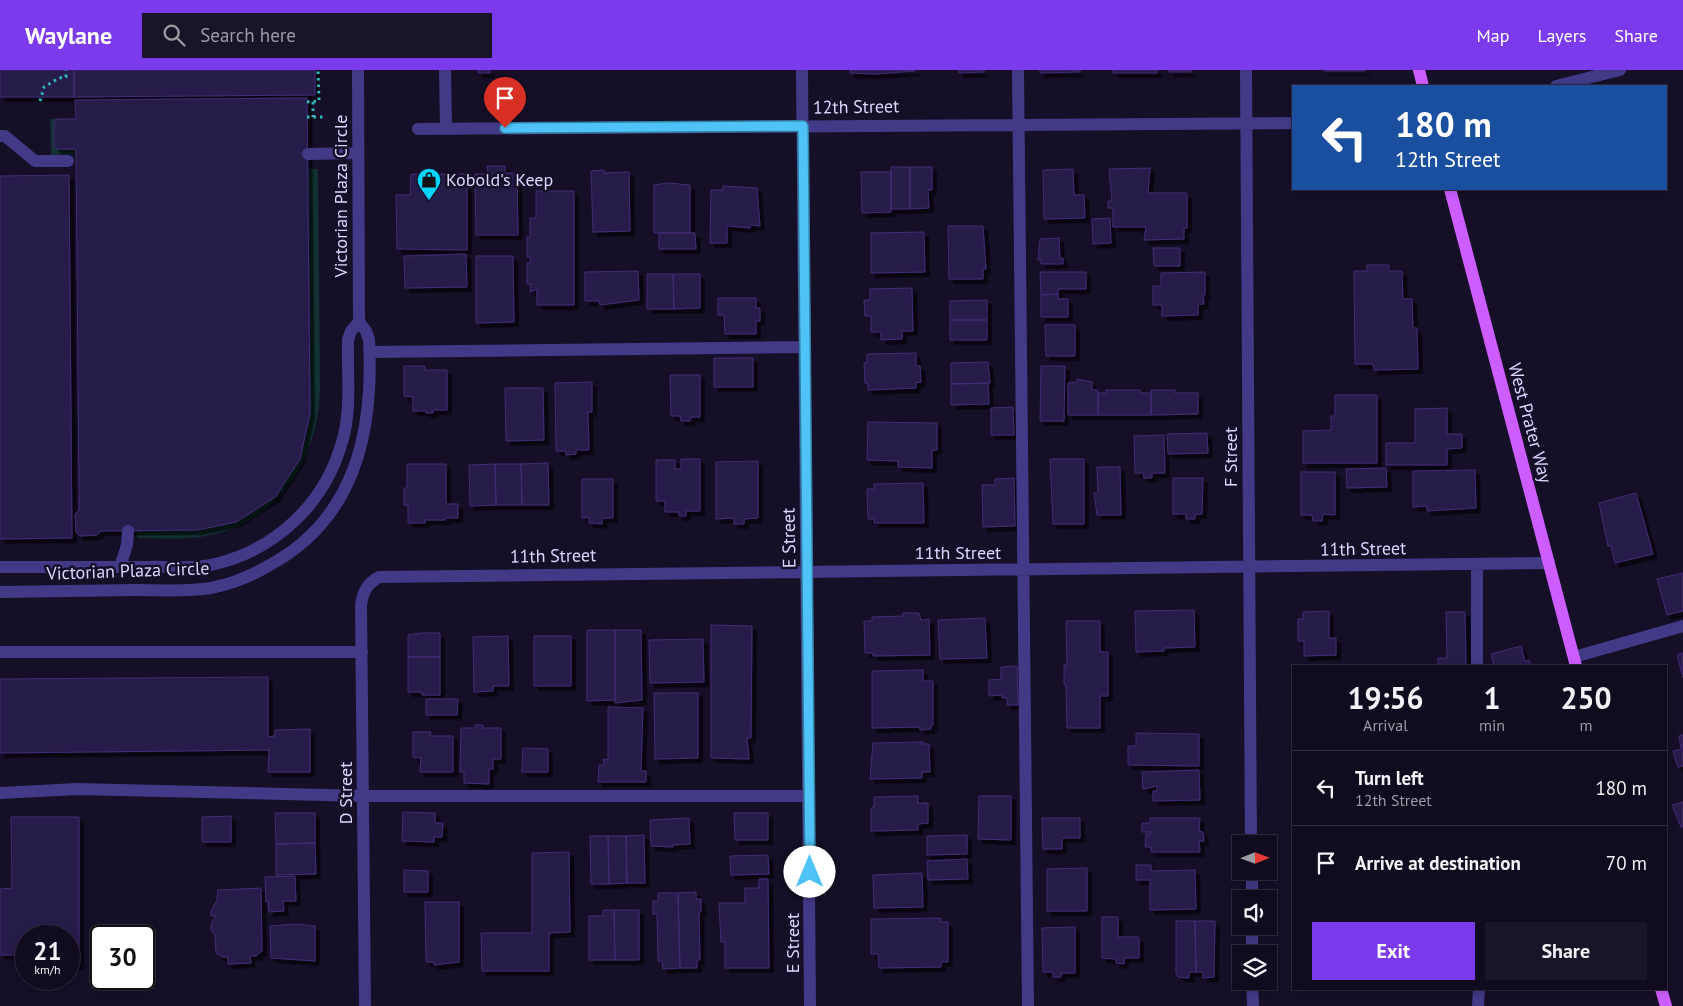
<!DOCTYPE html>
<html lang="en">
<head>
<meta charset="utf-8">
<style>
	:root { --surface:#100b1e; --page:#191427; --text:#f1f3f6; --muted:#9c9ba4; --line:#302b3c; --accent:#7c3aed }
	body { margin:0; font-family:"PT Sans",sans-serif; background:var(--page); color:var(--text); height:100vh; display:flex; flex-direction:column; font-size:19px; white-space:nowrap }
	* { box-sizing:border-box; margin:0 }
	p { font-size:16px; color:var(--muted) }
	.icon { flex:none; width:28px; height:28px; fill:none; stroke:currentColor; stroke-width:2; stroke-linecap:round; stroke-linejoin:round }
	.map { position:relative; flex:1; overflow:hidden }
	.side { position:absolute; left:1292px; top:595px; width:375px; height:325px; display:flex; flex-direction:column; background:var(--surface); border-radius:0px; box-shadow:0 2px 8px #0003,0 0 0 1px var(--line) }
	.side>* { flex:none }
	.top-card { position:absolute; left:1292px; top:15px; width:375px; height:105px; border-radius:0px; box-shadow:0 2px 8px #0003,0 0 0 1px var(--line); background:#1a4fa0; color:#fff; overflow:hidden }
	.needle { width:32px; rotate:89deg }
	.fabs { position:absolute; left:1232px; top:765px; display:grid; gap:10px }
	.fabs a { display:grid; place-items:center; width:45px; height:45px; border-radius:0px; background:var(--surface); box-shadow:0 2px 8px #0003,0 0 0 1px var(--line); font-size:25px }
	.speed { position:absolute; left:15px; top:855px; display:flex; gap:10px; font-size:25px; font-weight:700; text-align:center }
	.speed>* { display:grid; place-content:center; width:65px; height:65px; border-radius:50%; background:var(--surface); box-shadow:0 2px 8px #0003,0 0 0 1px var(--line); line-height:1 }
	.speed small { font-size:12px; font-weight:400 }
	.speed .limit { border:2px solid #111; border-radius:8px; background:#fff; color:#111 }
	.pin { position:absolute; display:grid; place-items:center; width:42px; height:42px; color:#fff; margin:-51px -21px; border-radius:50% 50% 50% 0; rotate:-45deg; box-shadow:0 0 5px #0007 }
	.pin .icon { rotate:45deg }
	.me { position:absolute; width:55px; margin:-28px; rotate:0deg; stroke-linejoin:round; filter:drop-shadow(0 0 4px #0008) }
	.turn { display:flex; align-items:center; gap:18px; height:105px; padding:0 20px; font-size:22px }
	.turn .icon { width:65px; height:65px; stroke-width:2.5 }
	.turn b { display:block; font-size:35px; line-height:42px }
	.eta { display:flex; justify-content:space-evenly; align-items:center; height:85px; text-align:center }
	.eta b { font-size:30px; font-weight:700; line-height:35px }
	.primary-button { display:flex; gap:10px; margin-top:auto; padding:10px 20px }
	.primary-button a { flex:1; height:58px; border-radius:0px; background:var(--accent); color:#fff; font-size:20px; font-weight:700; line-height:58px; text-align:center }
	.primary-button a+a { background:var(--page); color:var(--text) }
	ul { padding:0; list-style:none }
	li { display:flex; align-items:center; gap:15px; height:75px; padding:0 20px; border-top:1px solid var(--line) }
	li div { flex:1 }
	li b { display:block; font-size:19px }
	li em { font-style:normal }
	header { display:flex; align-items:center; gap:30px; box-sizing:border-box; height:70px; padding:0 25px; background:var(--accent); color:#fff }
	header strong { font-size:24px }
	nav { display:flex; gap:28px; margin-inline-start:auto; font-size:18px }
	.search { width:350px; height:45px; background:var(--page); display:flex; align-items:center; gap:12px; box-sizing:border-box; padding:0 18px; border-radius:0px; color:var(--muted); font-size:19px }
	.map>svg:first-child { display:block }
	.green { fill:#123132 }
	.building { fill:#281b49; stroke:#412d75; filter:url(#shadow) }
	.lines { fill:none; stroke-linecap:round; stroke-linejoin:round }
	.path { stroke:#2eb9bb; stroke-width:3; stroke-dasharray:2.5 4; stroke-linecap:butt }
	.minor { stroke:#433a87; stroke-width:12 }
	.major { stroke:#ce5dff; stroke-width:12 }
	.route-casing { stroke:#337fa1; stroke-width:12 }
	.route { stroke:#4fc3f7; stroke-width:9 }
	.labels { text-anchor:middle; stroke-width:5; stroke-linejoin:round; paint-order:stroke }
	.street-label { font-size:18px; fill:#ded6ff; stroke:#150f28 }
	.poi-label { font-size:18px; fill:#ded6ff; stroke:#150f28; text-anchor:start }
</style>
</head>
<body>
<header>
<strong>Waylane</strong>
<div class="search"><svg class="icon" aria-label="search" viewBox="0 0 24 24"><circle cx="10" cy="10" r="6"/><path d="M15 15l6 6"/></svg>Search here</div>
<nav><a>Map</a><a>Layers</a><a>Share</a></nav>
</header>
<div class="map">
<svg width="1683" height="936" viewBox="0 0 1683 936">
	<defs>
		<filter id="shadow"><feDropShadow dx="4.5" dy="4.5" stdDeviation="0" flood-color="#0009"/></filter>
	</defs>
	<rect width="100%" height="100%" fill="#150f28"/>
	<path class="green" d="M50,49H57L54,52V76L76,79V84L51,85Z
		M308,99H318L320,322C317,391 277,453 206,466C183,470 159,468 137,468V461L197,460L236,452L275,427L300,389L310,343Z"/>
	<path class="building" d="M0,0H74V27H0Z
		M74,0H315V25L74,27Z
		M478,0H490V3H478Z
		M850,0H915V1L876,4L850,3Z
		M959,0H984V2L959,3Z
		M1040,0H1080V2L1040,3Z
		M1112,0H1157V3H1113Z
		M1169,0H1191V2H1169Z
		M1324,0H1365V1H1324Z
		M307,28L310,343L300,389L275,427L236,452L197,460L101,461L97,465L80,466L76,462L75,444L79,440V418L76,79H57L54,76V52L57,49H76L75,30Z
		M487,96H505V103H517L518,165H476L475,104H488Z
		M891,97H910V139H891Z
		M910,97H932V120H928L929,138L910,139Z
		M1150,98L1148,123H1187V158H1184V169L1144,170L1146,157H1113V138H1108V131H1112L1109,99Z
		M1073,99L1074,125H1084L1085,148L1044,149L1043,100Z
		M604,100V103L629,102L630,161L593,162L591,101Z
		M861,102H891V142L862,143Z
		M411,104H467V180L397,179L396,125H410Z
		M69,105L72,468L0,469V106Z
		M668,113L690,115V163H654V115Z
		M723,116L757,118L760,156L750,155V158L727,156V173H710L711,120H723Z
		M536,121H574V235H537V219L530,222L531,214H527V193H530L531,187H527V167H530V148H536Z
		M1110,148L1111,173L1093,174L1092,149Z
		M948,156H983L986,199H983V209H949Z
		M924,162L925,202L871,203V163Z
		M659,163H695L696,179H659Z
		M1059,168L1060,189L1063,188V194H1041V190H1038L1040,169Z
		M1153,178H1180V196H1154Z
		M466,184L467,217L405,218L404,186Z
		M476,186H513L514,252L476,253Z
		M1367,195H1389V201H1402L1403,229H1412L1413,258H1417L1418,299L1374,300L1373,294H1355L1354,201H1367Z
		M638,201L639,230L600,235L599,231H585V202Z
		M1040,202H1086V219H1058V224L1041,225Z
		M1205,202V225H1203L1204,234H1198V245L1162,246V235H1153V216H1161V203Z
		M647,204H673L674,239H647Z
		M673,204H700V238L674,239Z
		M912,218L913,261H902V269L881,270V262H871V246H865L864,230H870V219Z
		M1058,224V229H1068V247H1041V225Z
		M718,228H756V238H760V251H756V264H725L724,245H718Z
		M987,230V250H950V231Z
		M950,250H987V270H950Z
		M1045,255H1075V286H1046Z
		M916,283V296H920L921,312L916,313V318L868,320V313H865L864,293H867V284Z
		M714,288H753V317H714Z
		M988,292L990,313L951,314V293Z
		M404,296H425L424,300H447V340H433V343H426L427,341H413V327L404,326Z
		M1041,296H1065L1064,351H1040Z
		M670,305H700V347H691L690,351H681L680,346H671Z
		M1077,309L1092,312V320H1098V345H1068V313L1077,312Z
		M592,312V342H588L589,380H576V384L566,385V381H556L555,313Z
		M988,313L989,334L951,335V314Z
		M505,318H543L544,370L506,371Z
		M1106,320H1140V323H1151V345H1098V323H1106Z
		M1151,320H1175V323H1198V344L1151,345Z
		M1335,325H1377V393H1303V361L1331,360V346H1335Z
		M1013,337L1014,365H991V338Z
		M1447,338V364H1462V378L1447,379V395H1386V373H1415V339Z
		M868,352L937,353V380H932V398L898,397V391L867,390Z
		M1207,363L1208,383L1168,384L1167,364Z
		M1164,365L1165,403H1152V408H1144L1143,403H1135L1134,366Z
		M681,389H700V441H686V446H679V442H665V431H656V390H675V399H681Z
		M1050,389H1084V454H1053Z
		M758,391V448L744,449V454H734V448L716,449V392Z
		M548,393L549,435H522L521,394Z
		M407,394H446V434H458V448H445V450H425V453H408V435H404V418H407Z
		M495,394L496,435L470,436L469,395Z
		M495,394H521L522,435H496Z
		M1097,397H1120L1121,445H1097L1094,423H1098Z
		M1386,398L1387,417L1347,418L1346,399Z
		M1475,400L1476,438L1427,441V436L1413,437V401Z
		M1301,402H1335V445L1323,444L1322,451H1313L1312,445H1301Z
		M1014,408L1015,456L983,457L982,415H995V409Z
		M1173,408H1203L1202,444H1195V449H1186V444H1173Z
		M582,409H613V448H602V454L589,453V447L582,448Z
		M923,413L924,453H874V449H868L867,419H874V414Z
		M1636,423L1653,484L1615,493L1611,476H1608L1599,433Z
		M1683,503V541L1667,545L1657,509Z
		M1194,540L1195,577L1164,578V581L1136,582L1135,541Z
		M1329,541V568H1336V585L1304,586V571H1298V549H1303V542Z
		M1446,542H1465L1466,596H1425L1438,595V588H1447Z
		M903,543H919L921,550L929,549L930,585L873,586V583H865L864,551H872V547L903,546Z
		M985,548L987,588L940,589L938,550Z
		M1066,551H1100V582H1108V626H1100V658H1067L1066,615H1064V595H1067Z
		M711,555L752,556L751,668H747L749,689L711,688Z
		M587,560H615V630L587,631Z
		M615,560H641L642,630L615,633Z
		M420,563H440V587H408V565Z
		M508,566L509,616H493V621L474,622L473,567Z
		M534,566H571V616H534Z
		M703,569L704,612L650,613L649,570Z
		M1521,576L1525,591L1529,590L1531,596H1494L1491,584Z
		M1683,583V608L1677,585Z
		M408,587H440V625H422V622H408Z
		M1017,596L1018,635H1007V628H1002V625L989,626V610L1001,609V597Z
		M923,600V611H933V655H931V659L920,660V657L872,658V601Z
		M268,607V667L275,666V660L310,659V702H268L269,680L0,683V609Z
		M654,623H698V688L655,689Z
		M426,629H458L457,645H426Z
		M608,637L643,638L641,701H646V712H598L599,695H604L603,689L608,690Z
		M475,655H483V658H501V689H493V699H489V714L464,713V702H460L461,658H475Z
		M413,662H431L430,666H453V702H420L421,688L413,687Z
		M1136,663L1199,664V696L1128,695V676H1136Z
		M1683,665V696L1678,697L1673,681L1681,679L1679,666Z
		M923,672V674H929L930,702H922V708L870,709L873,673Z
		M523,678L548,679V702H522Z
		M1199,700L1200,730L1153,731V721H1157V716L1143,719L1142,702Z
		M918,726V733H928V753L918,754V760L871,761V738L874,737V727Z
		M979,726H1011V770L978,769Z
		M1683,732V757H1681L1672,735Z
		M403,742L435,743V753H443L442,767H434V772L402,771Z
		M275,743H315V773L276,774Z
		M734,743H768V770H735Z
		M231,746V772H202V747Z
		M11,747H79V895L69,896V866H26V885H0V819L12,818Z
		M689,748L690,774L673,775V777L651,776L650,750Z
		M1042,748H1080V768H1062V779H1043Z
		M1150,748H1200L1199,761L1203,762L1204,771H1199L1200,782H1151V777H1145L1146,764H1151V762H1142V753H1150Z
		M644,765L645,813H627L626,766Z
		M967,765V784L927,785V766Z
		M590,766H608L609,814H591Z
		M608,766H626L627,813L609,814Z
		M315,773L316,804L276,805V774Z
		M569,782L570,862L549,863V901H482L481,863H532V783Z
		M768,785L769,804L731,805L730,786Z
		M967,789L968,809L928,810L927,791Z
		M1136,795H1151V801L1195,800L1196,839L1150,840V810H1136Z
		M1087,798V841H1047V799Z
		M404,800L428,801V822H404Z
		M922,803L923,837L874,838L873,805Z
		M295,806L296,831H283L284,841L269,842L268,832H266L265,807Z
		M759,809H768L769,898H725V872H721L719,833H745V818H759Z
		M261,818L262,881L256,886H250L251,893L228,894V887H222L216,883L215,865L211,860L212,852L216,846H211V841L217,830L218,820Z
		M696,822V829H701V842H699L700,890H697V898H680L678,823Z
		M658,823H678L680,898L663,899L662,891H658L657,844H653V831H658Z
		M425,832H459V892L434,895V892H426Z
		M603,840H614L615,890H589V846H603Z
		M614,840H639V890H615Z
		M1102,847H1118V867H1139V888H1124V894L1116,893V889L1102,888Z
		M941,848V852H948V892H941V897L879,898L878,884H871V849Z
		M1176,851H1195L1196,902H1189V908L1178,907L1176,903Z
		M1195,851H1215L1214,907L1203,908V902H1196Z
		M295,854L315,856V891L271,888L270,856Z
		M1075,857V903H1061V907H1053V902H1043L1042,858Z"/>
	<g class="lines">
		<path class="path" d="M40,31L44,17L59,8L66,7V0
			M307,32L319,31L318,0
			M313,32V47
			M307,47H324"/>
		<path class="minor" d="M445,0L446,58
			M802,0L810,936
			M1018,0L1028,936
			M1246,0L1251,774
			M1556,16L1620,0
			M418,59L1294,53
			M0,66H5L35,91H68
			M308,84L358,83
			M370,282L805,277
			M1477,495V596
			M0,497C49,497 98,497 148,497C169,496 194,500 215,494C277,479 325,433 342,372C352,340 347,303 348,270L351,261L359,252
			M120,497L127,475L128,461
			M0,522C45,521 91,521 136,520C161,520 187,522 211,518C231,514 251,506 268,496C355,450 374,362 369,270L366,261L359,252L358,0
			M0,582H362
			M1574,587L1683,556
			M0,723L77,719L364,726H809
			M1252,801V829
			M1252,856V884
			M1252,911L1253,936
			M365,936L361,535C363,521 367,514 379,507L1549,493
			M1478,936L1479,919"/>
		<path class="major" d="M1419,0L1423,16
			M1450,119L1576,596
			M1661,919L1666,936"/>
	</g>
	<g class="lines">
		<defs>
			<path id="route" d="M505,58L803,56L810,802"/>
		</defs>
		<use href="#route" class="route-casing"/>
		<use href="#route" class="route"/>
	</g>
	<defs>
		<symbol id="shop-pin" viewBox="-11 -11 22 30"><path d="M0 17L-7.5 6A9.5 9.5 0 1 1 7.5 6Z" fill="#02d3ff" stroke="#150f28"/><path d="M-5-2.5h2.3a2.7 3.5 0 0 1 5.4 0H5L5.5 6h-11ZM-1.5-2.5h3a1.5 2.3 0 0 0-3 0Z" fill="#111"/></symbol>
	</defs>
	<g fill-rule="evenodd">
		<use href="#shop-pin" x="415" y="96" width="28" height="38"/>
	</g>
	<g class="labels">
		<g class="street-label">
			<text transform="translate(856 37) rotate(-1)" y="6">12th Street</text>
			<text transform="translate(341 126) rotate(-90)" y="6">Victorian Plaza Circle</text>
			<text transform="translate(1530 353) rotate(75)" y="6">West Prater Way</text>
			<text transform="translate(1231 387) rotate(-90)" y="6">F Street</text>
			<text transform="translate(789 468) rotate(-91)" y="6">E Street</text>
			<text transform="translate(1363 479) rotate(-1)" y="6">11th Street</text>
			<text x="958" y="489">11th Street</text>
			<text transform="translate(553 486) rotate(-1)" y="6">11th Street</text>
			<text transform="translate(128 501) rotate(-2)" y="6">Victorian Plaza Circle</text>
			<text transform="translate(346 723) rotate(-90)" y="6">D Street</text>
			<text transform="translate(793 873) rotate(-90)" y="6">E Street</text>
		</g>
		<g class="poi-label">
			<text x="446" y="116">Kobold's Keep</text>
		</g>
	</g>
</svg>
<div class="fabs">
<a><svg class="needle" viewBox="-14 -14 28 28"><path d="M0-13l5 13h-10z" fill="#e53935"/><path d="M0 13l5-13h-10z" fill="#9c9ba4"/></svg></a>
<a><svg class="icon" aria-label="sound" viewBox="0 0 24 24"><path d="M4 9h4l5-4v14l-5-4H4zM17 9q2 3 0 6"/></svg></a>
<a><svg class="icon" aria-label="layers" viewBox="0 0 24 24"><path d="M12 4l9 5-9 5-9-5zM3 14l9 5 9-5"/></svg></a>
</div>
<div class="speed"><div>21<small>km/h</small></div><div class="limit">30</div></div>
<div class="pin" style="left:505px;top:58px;background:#d93025"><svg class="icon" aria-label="arrive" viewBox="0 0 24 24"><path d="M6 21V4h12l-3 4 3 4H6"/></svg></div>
<svg class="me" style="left:810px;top:802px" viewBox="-20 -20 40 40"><circle r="19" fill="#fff"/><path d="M0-13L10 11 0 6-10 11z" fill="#4fc3f7"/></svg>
<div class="top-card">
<div class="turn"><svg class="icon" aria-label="left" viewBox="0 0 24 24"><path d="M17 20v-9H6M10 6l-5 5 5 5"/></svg><div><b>180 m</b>12th Street</div></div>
</div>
<section class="side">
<div class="eta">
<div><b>19:56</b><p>Arrival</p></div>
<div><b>1</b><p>min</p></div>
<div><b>250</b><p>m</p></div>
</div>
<ul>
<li><svg class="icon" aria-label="left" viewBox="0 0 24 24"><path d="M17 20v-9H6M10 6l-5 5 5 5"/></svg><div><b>Turn left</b><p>12th Street</p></div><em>180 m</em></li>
<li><svg class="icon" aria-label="arrive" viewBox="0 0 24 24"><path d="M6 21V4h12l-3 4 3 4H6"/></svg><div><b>Arrive at destination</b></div><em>70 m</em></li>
</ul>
<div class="primary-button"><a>Exit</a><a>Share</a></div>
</section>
</div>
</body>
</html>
